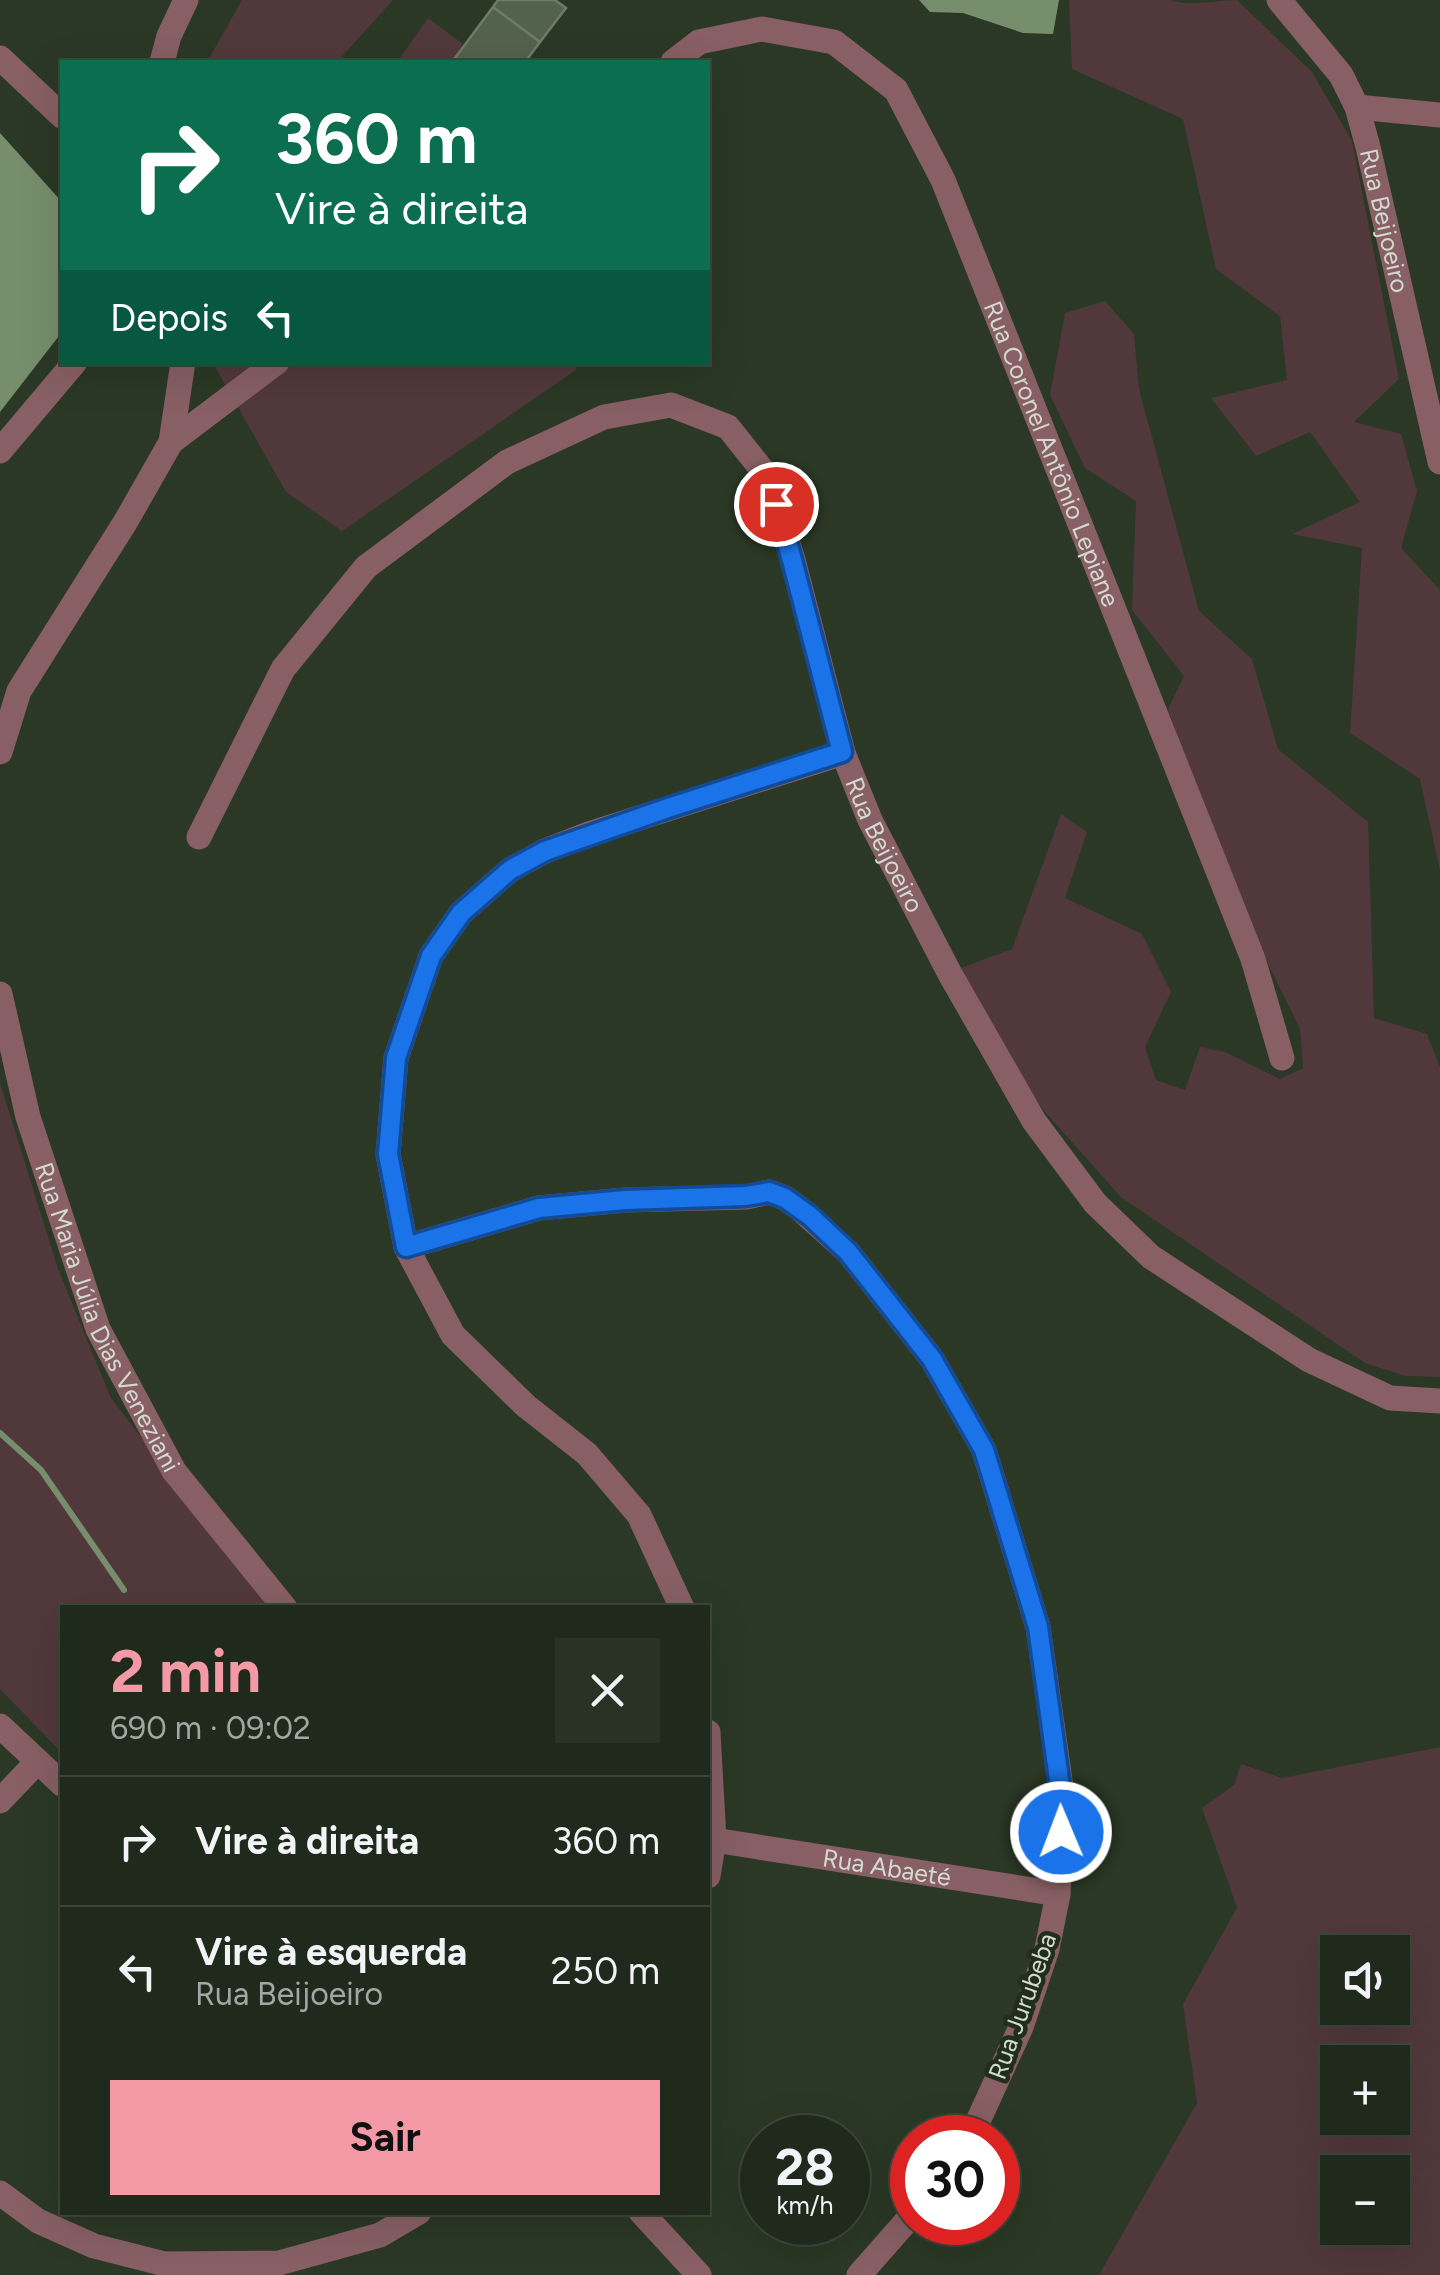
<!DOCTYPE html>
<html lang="pt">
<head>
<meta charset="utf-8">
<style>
	:root { --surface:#202a1c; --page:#283225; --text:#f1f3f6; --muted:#a2a7a3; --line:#3d463b; --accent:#f49aa6 }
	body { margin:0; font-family:Figtree,sans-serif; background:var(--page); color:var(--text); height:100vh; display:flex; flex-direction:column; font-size:38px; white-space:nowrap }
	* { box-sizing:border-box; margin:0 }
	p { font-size:32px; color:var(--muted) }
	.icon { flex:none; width:55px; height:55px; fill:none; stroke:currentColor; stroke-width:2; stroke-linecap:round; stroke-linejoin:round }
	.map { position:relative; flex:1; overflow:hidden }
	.sheet { position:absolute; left:60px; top:1605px; width:650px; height:610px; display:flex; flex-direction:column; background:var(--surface); border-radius:0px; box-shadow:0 10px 40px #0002,0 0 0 2px var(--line) }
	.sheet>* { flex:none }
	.top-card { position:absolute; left:60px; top:60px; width:650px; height:305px; border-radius:0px; box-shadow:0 10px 40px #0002,0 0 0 2px var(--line); background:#0b6e4f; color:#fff; overflow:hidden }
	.buttons { position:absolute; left:1320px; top:1935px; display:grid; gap:20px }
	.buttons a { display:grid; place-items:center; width:90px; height:90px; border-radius:0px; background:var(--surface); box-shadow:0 10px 40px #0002,0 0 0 2px var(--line); font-size:50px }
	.speed { position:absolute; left:740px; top:2115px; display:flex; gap:20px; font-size:50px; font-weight:700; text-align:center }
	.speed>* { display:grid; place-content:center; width:130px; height:130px; border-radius:50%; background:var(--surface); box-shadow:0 10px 40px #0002,0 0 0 2px var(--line); line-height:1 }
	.speed small { font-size:25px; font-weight:400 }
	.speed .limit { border:15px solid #d22; background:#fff; color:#111 }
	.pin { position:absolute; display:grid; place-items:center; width:85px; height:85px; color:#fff; margin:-42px; border:5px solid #fff; border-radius:50%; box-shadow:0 2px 10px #0007 }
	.me { position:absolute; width:110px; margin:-55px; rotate:359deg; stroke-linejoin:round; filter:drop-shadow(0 0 8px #0008) }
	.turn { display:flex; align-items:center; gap:35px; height:210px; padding:0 50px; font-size:45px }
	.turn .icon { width:130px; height:130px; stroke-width:2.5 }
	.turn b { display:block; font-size:70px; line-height:85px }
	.then { display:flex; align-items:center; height:95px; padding:0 50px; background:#0003; gap:20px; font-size:38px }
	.round { display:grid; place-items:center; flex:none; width:105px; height:105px; border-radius:0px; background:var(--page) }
	.summary { display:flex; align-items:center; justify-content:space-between; height:170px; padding:0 50px }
	h1 { font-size:60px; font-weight:700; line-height:75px; color:var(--accent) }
	.button { display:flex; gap:20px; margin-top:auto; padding:20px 50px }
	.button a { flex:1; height:115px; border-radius:0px; background:var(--accent); color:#111; font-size:40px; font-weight:700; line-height:115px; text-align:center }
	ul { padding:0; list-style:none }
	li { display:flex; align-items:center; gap:30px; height:130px; padding:0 50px; border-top:2px solid var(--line) }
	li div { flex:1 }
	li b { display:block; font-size:38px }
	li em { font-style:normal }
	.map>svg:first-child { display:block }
	.green { fill:#51383b; fill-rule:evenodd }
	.water { fill:#768e6c }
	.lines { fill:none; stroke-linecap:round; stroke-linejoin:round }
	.stream { stroke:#768e6c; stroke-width:6 }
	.building { fill:#53624d; stroke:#6d7c67; stroke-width:2.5 }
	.minor { stroke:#875f64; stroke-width:25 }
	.route-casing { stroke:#114b97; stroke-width:25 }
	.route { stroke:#1a73e8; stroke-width:18 }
	.labels { text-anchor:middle; stroke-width:9; stroke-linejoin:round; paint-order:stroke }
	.street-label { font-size:25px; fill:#d3dbcf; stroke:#212e1c }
</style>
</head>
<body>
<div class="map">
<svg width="1440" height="2275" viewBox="0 0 1440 2275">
	<rect width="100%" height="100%" fill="#2b3825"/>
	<path class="green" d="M242,0H393L337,62H207Z
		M1069,0H1170C1189,7 1217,0 1237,0L1312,72L1352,141L1399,379L1354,422L1401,434L1417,491L1401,548L1440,590V870L1420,779L1350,733L1362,548L1292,534L1360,502L1310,432L1256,456L1211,398L1287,380L1280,316L1216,269L1183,119L1072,69Z
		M428,18L463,44L452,62H397Z
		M1105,301L1134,334L1139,389L1199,611L1252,659L1278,749L1368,822L1374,1018L1427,1034L1440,1067V1377L1405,1376L1365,1363L1121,1197L1045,1112L998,1048L961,968L1012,949L1061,814L1087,832L1065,898L1142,934L1171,992L1145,1047L1156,1080L1185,1090L1200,1047L1225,1052L1280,1079L1303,1068L1300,1029L1224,874L1168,709L1184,676L1132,610L1136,501L1085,468L1050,395L1065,313Z
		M216,362L576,363V370L342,531L286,492L214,365Z
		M0,1083L58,1269L111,1398L271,1607L62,1608V1753L0,1689Z
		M1440,1747V2275H1099L1197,2103L1183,2004L1237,1908L1202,1808L1234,1785L1241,1764L1282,1778ZM1338,1952H1392V2008H1338ZM1338,2062H1392V2118H1338ZM1338,2172H1392V2228H1338Z"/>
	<path class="water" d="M919,0H1059L1053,34L1023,33L963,13L930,12Z
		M0,133L62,202V332L0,412Z"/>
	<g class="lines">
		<path class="stream" d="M0,1433L41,1470L124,1590"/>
	</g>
	<path class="building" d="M498,0H555L566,8L540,42L493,7Z
		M493,7L540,42L525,62H452Z"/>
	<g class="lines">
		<g class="minor">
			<path id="s1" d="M1279,0L1341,75L1357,107L1368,147L1440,462"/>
			<path d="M0,58L62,116"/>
			<path d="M162,62L169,36L186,0"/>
			<path id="s2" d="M673,62L699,42L762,29L834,42L896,90L943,180L1253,959L1282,1058"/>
			<path d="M1357,107L1440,115"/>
			<path d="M171,442L277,362"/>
			<path d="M0,451L75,362"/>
			<path d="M0,752L19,691L126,521L171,442L183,362"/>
			<path id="s3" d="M199,837L283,669L366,567L507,462L604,417L671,405L728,427L767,476L793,560L843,753L870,820L950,974L1034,1121L1095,1203L1151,1257L1309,1360L1390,1398L1440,1401"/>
			<path id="s4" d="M0,994L28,1117L98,1329L174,1471L285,1608"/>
			<path d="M406,1247L539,1208L625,1200L746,1197L769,1192L785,1198L799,1208L848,1252L932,1359L984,1450L1038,1627L1063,1801L1058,1894L1047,1949L1021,2027L979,2119L967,2138"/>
			<path d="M682,1608L639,1515L587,1454L526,1406L453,1335L406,1247L388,1154L396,1058L431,956L461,913L510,870L545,851L589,834L843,753"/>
			<path d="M0,1726L62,1784"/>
			<path d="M708,1732L714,1840L708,1876"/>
			<path d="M0,1801L37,1762"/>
			<path id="s5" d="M714,1840L1058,1894"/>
			<path d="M0,2193L38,2221L94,2246L165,2264L279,2263L380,2235L419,2212"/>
			<path d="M641,2212L699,2275"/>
			<path d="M859,2275L912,2215"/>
		</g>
	</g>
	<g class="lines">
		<defs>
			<path id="route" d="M776,504L792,560L842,752L668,808L545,851L510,870L461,913L431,956L396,1058L388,1154L406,1247L539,1208L625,1200L746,1196L769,1192L785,1198L810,1216L848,1252L932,1359L984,1450L1038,1627L1062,1801L1061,1832"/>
		</defs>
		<use href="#route" class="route-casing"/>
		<use href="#route" class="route"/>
	</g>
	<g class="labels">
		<g class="street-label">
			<text dy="9" stroke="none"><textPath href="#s1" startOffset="250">Rua Beijoeiro</textPath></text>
			<text dy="9" stroke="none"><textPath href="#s2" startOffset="645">Rua Coronel Antônio Lepiane</textPath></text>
			<text dy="9" stroke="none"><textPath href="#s3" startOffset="1182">Rua Beijoeiro</textPath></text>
			<text dy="9" stroke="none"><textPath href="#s4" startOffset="342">Rua Maria Júlia Dias Veneziani</textPath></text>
			<text dy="9" stroke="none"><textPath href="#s5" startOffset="175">Rua Abaeté</textPath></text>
			<text transform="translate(1022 2006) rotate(-70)" y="9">Rua Jurubeba</text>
		</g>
	</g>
</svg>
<div class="buttons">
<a><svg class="icon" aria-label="sound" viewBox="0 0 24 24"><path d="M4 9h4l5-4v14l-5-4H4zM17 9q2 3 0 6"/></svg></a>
<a>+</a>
<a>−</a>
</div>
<div class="speed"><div>28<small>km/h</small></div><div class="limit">30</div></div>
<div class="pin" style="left:776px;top:504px;background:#d93025"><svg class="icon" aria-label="arrive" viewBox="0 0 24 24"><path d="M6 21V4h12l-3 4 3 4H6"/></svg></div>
<svg class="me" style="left:1061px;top:1832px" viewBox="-20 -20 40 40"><circle r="17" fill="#1a73e8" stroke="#fff" stroke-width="3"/><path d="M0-11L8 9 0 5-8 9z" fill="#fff"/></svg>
<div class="top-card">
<div class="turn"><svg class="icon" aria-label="right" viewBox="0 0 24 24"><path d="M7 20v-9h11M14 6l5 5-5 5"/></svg><div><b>360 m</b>Vire à direita</div></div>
<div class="then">Depois<svg class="icon" aria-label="left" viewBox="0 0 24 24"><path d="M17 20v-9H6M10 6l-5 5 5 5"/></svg></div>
</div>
<section class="sheet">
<div class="summary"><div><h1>2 min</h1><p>690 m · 09:02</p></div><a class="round"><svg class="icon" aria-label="close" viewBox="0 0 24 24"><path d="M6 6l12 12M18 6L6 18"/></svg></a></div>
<ul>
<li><svg class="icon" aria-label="right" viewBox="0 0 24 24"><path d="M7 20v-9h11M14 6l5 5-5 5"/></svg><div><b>Vire à direita</b></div><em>360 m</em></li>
<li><svg class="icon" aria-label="left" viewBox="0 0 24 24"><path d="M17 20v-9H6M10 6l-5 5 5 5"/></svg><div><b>Vire à esquerda</b><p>Rua Beijoeiro</p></div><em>250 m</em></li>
</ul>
<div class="button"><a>Sair</a></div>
</section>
</div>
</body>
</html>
